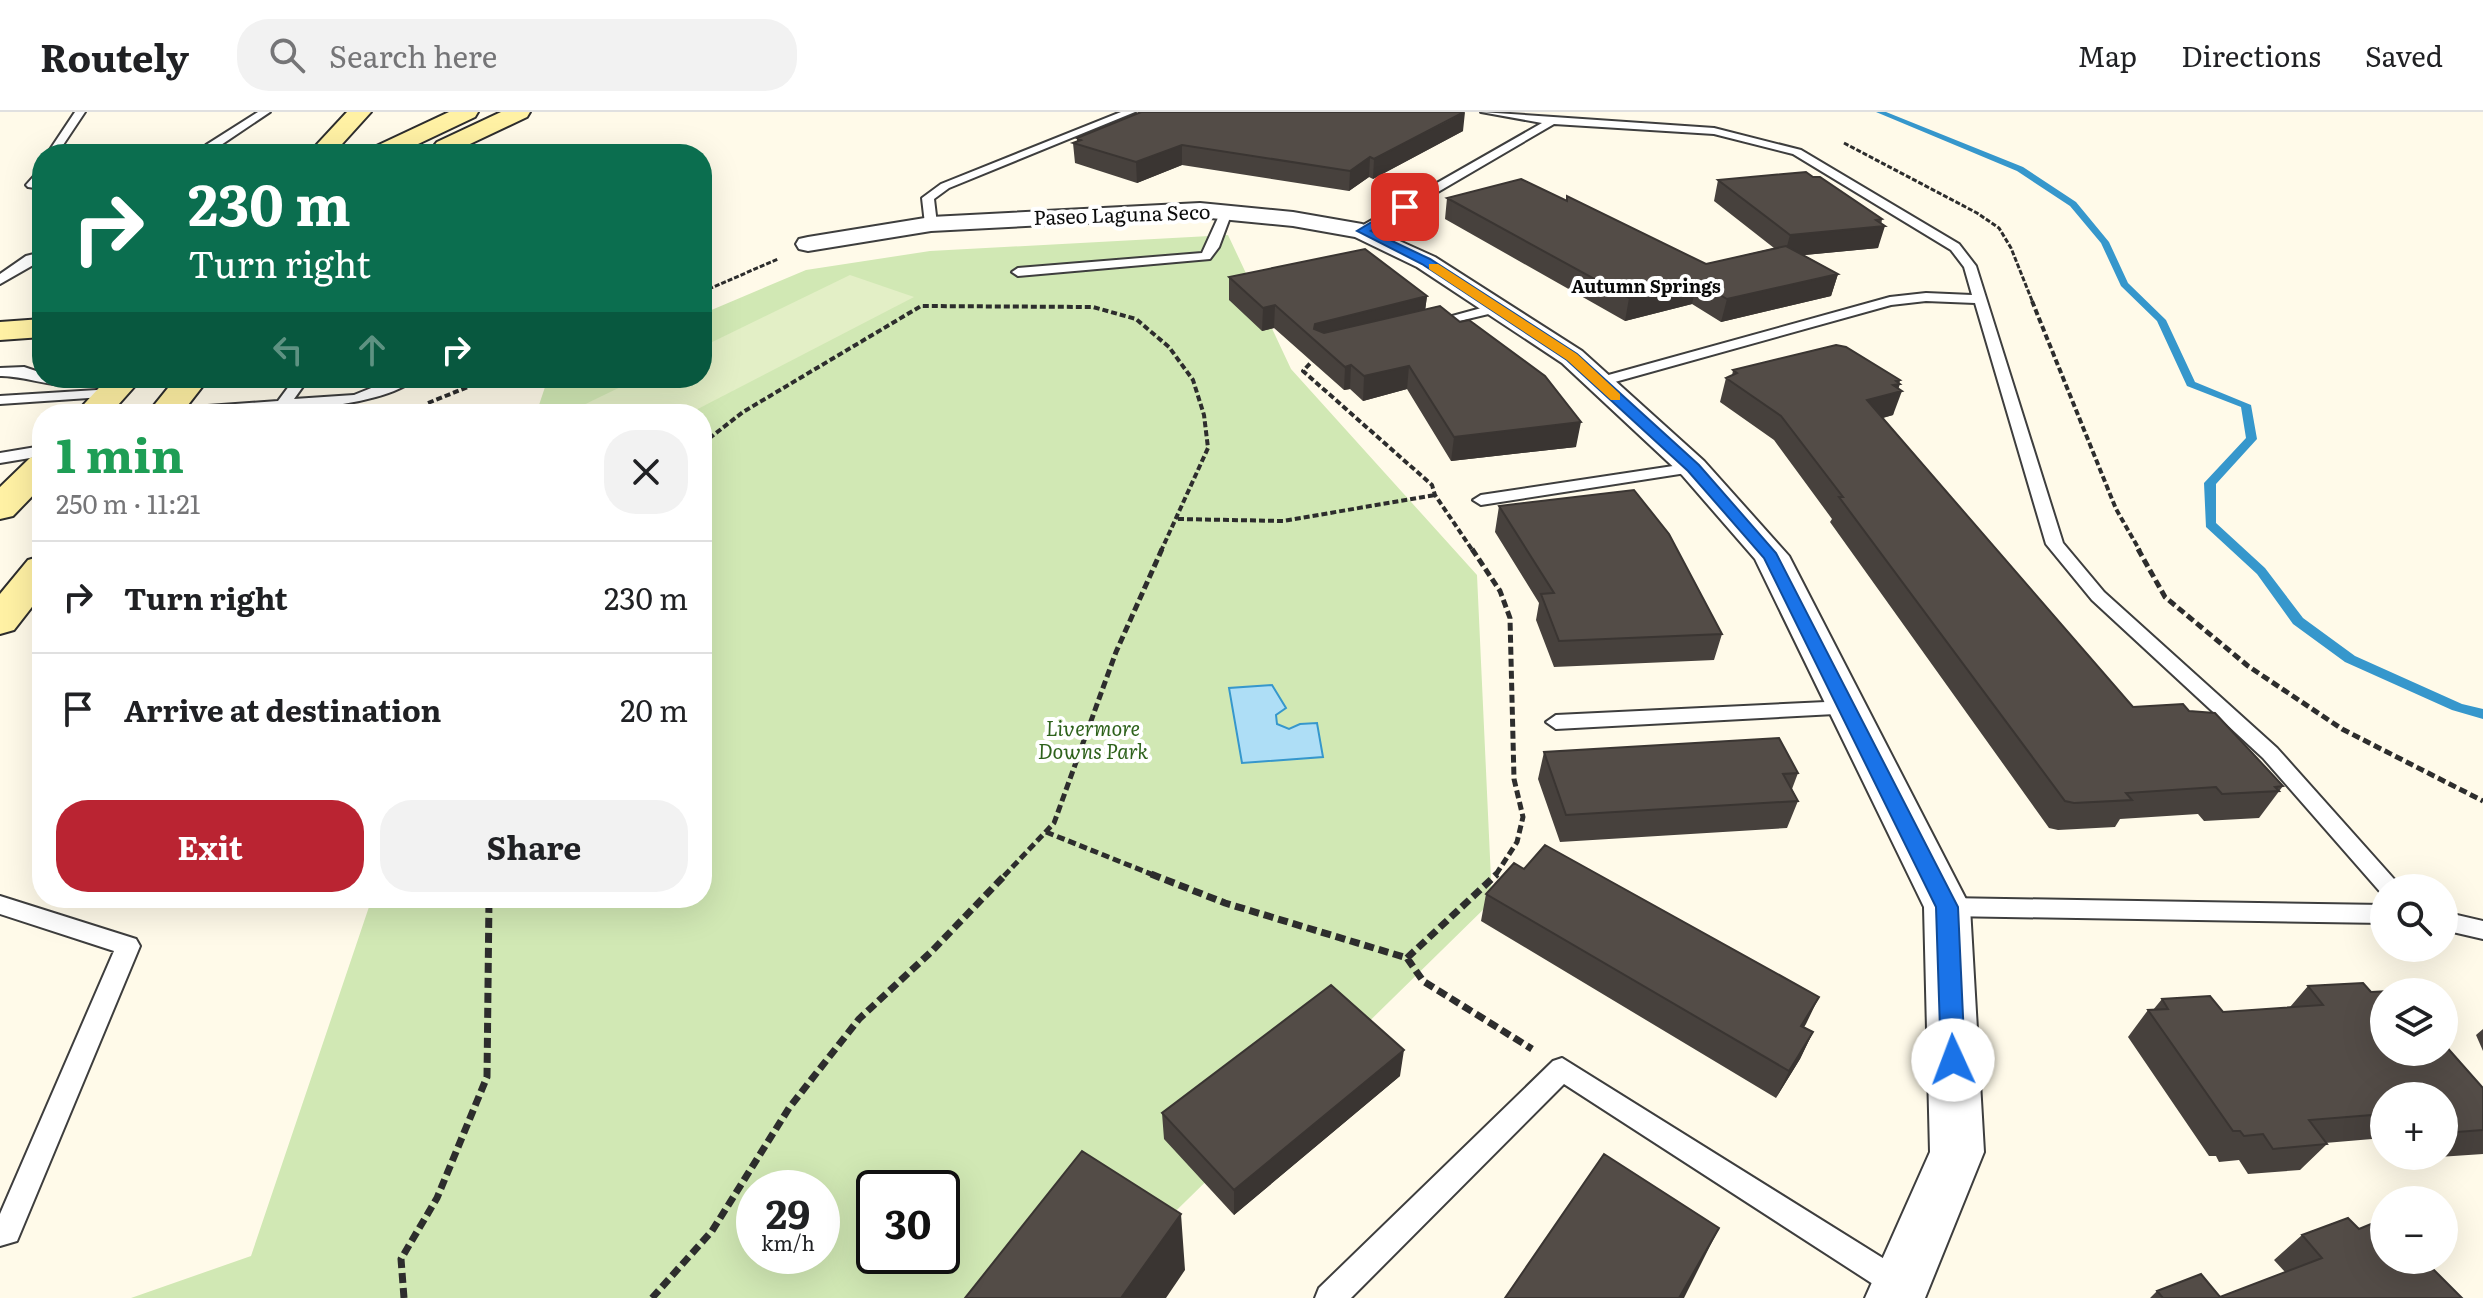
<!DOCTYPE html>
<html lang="en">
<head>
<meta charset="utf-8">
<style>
	:root { --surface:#fff; --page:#f2f2f2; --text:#202124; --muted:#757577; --line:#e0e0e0; --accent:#ba2432 }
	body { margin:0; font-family:Literata,serif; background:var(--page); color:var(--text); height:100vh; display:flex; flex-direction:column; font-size:30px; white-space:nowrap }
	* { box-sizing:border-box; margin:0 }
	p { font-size:26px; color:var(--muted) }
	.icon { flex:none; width:44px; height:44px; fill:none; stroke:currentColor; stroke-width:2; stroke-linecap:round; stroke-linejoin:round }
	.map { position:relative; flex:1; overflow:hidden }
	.drawer { position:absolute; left:32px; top:292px; width:680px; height:504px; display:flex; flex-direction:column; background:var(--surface); border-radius:32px; box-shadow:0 8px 32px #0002 }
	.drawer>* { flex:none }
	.banner { position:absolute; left:32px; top:32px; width:680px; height:244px; border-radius:32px; box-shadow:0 8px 32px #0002; background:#0b6e4f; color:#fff; overflow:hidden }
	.tools { position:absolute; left:2370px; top:762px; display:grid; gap:16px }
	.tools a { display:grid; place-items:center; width:88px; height:88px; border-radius:50%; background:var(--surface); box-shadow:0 8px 32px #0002; font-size:40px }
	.speed { position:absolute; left:736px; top:1058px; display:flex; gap:16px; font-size:40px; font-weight:700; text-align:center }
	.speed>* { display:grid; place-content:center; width:104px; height:104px; border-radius:50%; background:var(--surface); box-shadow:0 8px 32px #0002; line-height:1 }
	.speed small { font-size:20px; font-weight:400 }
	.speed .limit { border:4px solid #111; border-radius:12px; background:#fff; color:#111 }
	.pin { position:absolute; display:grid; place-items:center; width:68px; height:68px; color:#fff; margin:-34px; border-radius:16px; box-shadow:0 4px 12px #0006 }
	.me { position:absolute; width:88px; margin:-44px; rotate:358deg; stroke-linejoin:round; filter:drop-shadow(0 0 6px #0008) }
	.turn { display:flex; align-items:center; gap:28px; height:168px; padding:0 24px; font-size:36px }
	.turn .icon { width:104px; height:104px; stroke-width:2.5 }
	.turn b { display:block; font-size:56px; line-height:68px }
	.lanes { display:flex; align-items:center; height:76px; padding:0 24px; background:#0003; justify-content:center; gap:40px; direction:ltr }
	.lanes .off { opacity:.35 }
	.round { display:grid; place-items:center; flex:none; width:84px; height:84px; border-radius:32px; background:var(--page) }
	.summary { display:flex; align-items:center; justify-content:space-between; height:136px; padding:0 24px }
	h1 { font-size:48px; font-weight:700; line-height:60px; color:#1e9e55 }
	.primary-button { display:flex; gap:16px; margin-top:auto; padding:16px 24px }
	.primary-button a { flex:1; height:92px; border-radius:32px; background:var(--accent); color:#fff; font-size:32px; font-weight:700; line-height:92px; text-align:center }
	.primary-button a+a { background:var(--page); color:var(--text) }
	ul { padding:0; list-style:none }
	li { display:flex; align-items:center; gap:24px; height:112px; padding:0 24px; border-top:2px solid var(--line) }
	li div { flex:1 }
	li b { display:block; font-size:30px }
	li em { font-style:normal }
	header { display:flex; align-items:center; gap:48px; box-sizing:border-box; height:112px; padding:0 40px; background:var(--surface); border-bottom:2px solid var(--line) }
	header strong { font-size:38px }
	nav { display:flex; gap:44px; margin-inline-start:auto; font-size:28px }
	.search { width:560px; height:72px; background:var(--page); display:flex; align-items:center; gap:20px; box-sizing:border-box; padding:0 28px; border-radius:32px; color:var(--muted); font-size:30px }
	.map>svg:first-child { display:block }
	.green { fill:#d1e8b4; fill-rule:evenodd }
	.pitch { fill:#e3efc6 }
	.water { fill:#aedef6; stroke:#3697cc; stroke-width:2 }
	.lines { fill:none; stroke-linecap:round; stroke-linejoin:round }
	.stream { fill:#3697cc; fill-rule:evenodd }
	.lane-casing { stroke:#3e3e3e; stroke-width:4 }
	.street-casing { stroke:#3e3e3e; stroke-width:4 }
	.secondary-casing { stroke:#2d2d2d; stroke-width:4 }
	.path-far3 { stroke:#2d2d2d; stroke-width:3; stroke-dasharray:5 2; stroke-linecap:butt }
	.path-far2 { stroke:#2d2d2d; stroke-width:4; stroke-dasharray:6 3; stroke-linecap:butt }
	.path-far1 { stroke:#2d2d2d; stroke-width:5; stroke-dasharray:8 4; stroke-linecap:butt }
	.path { stroke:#2d2d2d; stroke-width:7; stroke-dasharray:10 5; stroke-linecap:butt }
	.lane { fill:#fff; fill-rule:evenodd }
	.street { fill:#fff; fill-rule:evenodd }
	.secondary { fill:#fff1a4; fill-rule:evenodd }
	.wall { fill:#47413d }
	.shaded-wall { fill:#3a3532 }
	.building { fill:#534c47; stroke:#3a3532; stroke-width:2 }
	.route { fill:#1a73e8; stroke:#114b97; stroke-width:2 }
	.slow { fill:#f59e0b }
	.labels { text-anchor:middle; stroke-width:8; stroke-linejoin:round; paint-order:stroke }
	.far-neighbourhood-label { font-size:18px; font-weight:bold; fill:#0b0b0b; stroke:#fff }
	.street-label { font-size:20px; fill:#0b0b0b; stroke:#fff }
	.park-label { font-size:20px; font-style:italic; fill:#2e621c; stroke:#fff }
</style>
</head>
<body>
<header>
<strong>Routely</strong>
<div class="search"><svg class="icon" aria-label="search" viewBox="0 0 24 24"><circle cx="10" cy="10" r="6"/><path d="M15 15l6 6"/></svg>Search here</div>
<nav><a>Map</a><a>Directions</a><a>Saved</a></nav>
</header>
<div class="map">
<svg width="2483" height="1186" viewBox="0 0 2483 1186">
	<rect width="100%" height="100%" fill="#fffae9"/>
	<path class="green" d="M1228,123L1291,257L1477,463L1492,789L1087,1186H131L251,1144L372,786H702V302H536L547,269L554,266H702V202L806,158L930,139ZM754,1076H822V1144H754ZM874,1076H942V1144H874Z"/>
	<path class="pitch" d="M850,163L914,185L688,302H565L639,266H702V235Z"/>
	<path class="water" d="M1272,573L1286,596L1276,603L1277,612L1289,617L1300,612L1317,611L1323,645L1242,651L1229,576Z"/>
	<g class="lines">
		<path class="stream" d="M1876,0H1886L2023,55L2076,90L2109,130L2128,171L2166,208L2195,270L2251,293L2257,327L2216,372V411L2265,456L2303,506L2355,544L2462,592L2483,597V607L2452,598L2345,550L2293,512L2257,462L2206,415L2204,371L2246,326L2241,295L2187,274L2157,209L2121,174L2101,131L2070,94L2017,59Z"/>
		<defs>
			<path id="lane" d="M75,0H85L57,42H47Z
				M258,0H270L215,37L212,42H202L206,33Z
				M1121,0H1135L949,76L934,87L937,112L931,116L925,112L922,86L941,72Z
				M1481,0L1714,16L1801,38L1959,132L1976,154L2063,431L2104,480L2277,636L2402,776H2384L2382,782L2263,646L2092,488L2046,432L1975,191L1926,189L1891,193L1604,273H1594L1592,270L1594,267L1890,185L1926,181L1972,183L1964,155L1951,138L1793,42L1714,22L1554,12L1366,122H1358V116L1542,11Z
				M42,55L39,70L42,77L28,75L26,73Z
				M1222,97L1232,100L1219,135L1210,147L1018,164L1012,160L1018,156L1202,141Z
				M42,140V148L0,172V162L26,144Z
				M1496,192L1503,196L1501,199L1430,216L1423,212Z
				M24,255L42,261V266H98C75,285 28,263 0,264V256Z
				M295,266H309L294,287L354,283L396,266H416C376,303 216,302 158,302L166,297L278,289Z
				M113,277L120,281L118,284L0,292V284Z
				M42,334V344L0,351V341Z
				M1693,351L1699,353V359L1481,393L1473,388L1481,383Z
				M1847,589L1854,591L1857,596L1854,601L1556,617L1546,610L1556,603Z
				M0,784L136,827L140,834L17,1129L0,1134V1102L114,839L0,802Z
				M1947,786L2384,793V811L1947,804L1939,801L1935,795L1939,789Z
				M2444,800L2483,809V827L2444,818Z
				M1562,946L1910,1163L1915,1173L1910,1183L1904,1186L1890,1183L1564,972L1351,1186H1315L1319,1176L1553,949Z"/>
			<path id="street" d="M1200,91L1293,100L1362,112L1435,145L1582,239L1704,349L1789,444L1970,795L1984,1040L1925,1186H1865L1930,1040L1924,795L1755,447L1682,363L1562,251L1417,155L1355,125L1293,114L1200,105L931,119L808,139L799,137L796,132L799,127L808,125L931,105Z"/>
			<path id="secondary" d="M347,0H371L333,42H308Z
				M449,0H478L475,5L397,42H366L370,37Z
				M501,0H530L527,5L453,40H437L433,35L437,30Z
				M42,207V225L0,228V210Z
				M108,266H142L110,302H75Z
				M176,266H209L181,302H147Z
				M42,342V374L13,404L0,407V375L30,346Z
				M42,444V482L14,518L0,522V482L28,448Z"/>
		</defs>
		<use href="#lane" class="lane-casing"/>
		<use href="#street" class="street-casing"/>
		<use href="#secondary" class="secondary-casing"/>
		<path class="path-far3" d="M1844,31L1977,101L1999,116L2011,136L2033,191
			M702,180L778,147"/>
		<path class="path-far2" d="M2032,189L2116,397L2140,439
			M1316,245L1303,259L1432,373L1435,383L1473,439
			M428,291L490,266
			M702,332L743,300L921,194L1093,195L1136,207L1169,235L1193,268L1204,303L1208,336L1161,439
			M1178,407L1283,409L1435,383"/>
		<path class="path-far1" d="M1472,437L1500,479L1510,506L1514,667L1523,705L1517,730L1495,764
			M2138,437L2165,485L2248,554L2342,617L2483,689
			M1046,720L1156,764
			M1004,764L1054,711L1116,540L1162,437"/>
		<path class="path" d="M1151,762L1225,791L1407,846L1423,869L1532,937
			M1407,846L1497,762
			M404,1186L401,1147L437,1086L487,965L489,786
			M652,1186L712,1119L789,996L859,907L931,840L1006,762"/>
		<use href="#lane" class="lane"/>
		<use href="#street" class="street"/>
		<use href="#secondary" class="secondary"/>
	</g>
	<path class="wall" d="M1463,19L1373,67L1369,65L1349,79L1182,53L1137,71L1075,51L1073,31L1077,29V26Z
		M1718,68L1882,107L1878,136L1804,143L1838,162L1831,184L1721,210L1692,192L1625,209L1445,107L1447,86L1566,88L1706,152L1774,136L1714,89Z
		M1229,165L1427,184L1425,198L1576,335L1451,349L1407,277L1363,289L1350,277L1344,278L1274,216L1262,219L1229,188Z
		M1733,258L1900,268L1893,303L1883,306L2133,595L2189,599L2283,674L2259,706L2204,709L2198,702L2120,707L2115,715L2058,718L2049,716L1830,410L1832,407L1774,328L1720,290L1726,266L1732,264Z
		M1499,394L1722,522L1714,548L1554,555L1536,508L1539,491L1495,420Z
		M1544,640L1798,661L1792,677L1798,689L1787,716L1560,730L1538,667Z
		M1486,782L1804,915L1813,920L1800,947L1776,986L1481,809Z
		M2308,874L2371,880L2483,976V1042L2409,1047L2407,1044H2444V984H2384V1026L2325,1031L2327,1032L2300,1058L2248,1062L2239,1048L2219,1050L2216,1044H2209L2128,925L2148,898H2153L2162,887L2223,900L2290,895Z
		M2483,917V939L2476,923Z
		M1400,964L1234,1103L1164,1027L1162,1001Z
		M2359,1117L2462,1186H2150L2157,1179L2220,1185L2285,1160L2274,1148L2302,1123Z"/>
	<path class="shaded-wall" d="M1465,0L1463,19L1373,67L1374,47Z
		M1182,33V53L1137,71L1136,50Z
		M1370,45L1369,65L1349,79L1350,59Z
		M1885,114L1878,136L1784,145L1790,123Z
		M1838,162L1831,184L1721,210L1727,187Z
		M1697,170L1692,192L1625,209L1629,186Z
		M1427,184L1424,207L1314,227L1315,212Z
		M1275,193L1274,216L1262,219L1263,196Z
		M1351,253L1350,277L1344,278L1345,255Z
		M1409,254L1407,277L1363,289L1364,264Z
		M366,266H381L369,271Z
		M1900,268L1898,272H1900L1897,280L1902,279L1893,303L1859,312L1867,288L1896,269Z
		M1581,310L1576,335L1451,349L1454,325Z
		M1819,885L1806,912L1789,940L1801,914Z
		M1813,920L1800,947L1776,986L1789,959Z
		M1404,938L1400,964L1234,1103V1078Z
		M1181,1102L1185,1158L1166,1186H1121Z
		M1719,1116L1684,1186H1679Z"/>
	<path class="building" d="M1141,0H1464L1374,47L1370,45L1350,59L1182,33L1136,50L1073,31L1081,28L1077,26Z
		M1806,60L1813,65H1820L1882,107L1876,108L1885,114L1790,123L1718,68Z
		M1521,67L1567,89V84L1706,152L1786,134L1838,162L1727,187L1697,170L1629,186L1447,86Z
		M1365,137L1427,184L1315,212L1314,217L1324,221L1440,194L1460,210L1469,208L1545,264L1581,310L1454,325L1409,254L1364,264L1351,253L1345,255L1275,193L1263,196L1229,165Z
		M1836,233L1846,235L1900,268L1896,269L1900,272L1893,273L1902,279L1867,288L2133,595L2183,592L2189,599L2215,601L2283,674L2275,675L2279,679L2222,682L2216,675L2126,681L2132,688L2074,691L2065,689L1839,385H1843L1781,304L1726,266L1737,261L1733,258Z
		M1634,378L1669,422L1722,522L1559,529L1541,482L1554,481L1499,394Z
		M1779,626L1798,661L1783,662L1798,689L1566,703L1544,640Z
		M1545,733L1819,885L1801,914L1813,920L1789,959L1486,782L1514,751L1524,757Z
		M2363,871L2371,880L2389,879L2390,880H2384V940H2444V932L2483,976V1018L2444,1021V984H2384V1002L2309,1008L2327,1032L2273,1037L2263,1022L2244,1024L2240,1019H2233L2148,898L2168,897L2162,887L2210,884L2223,900L2323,893L2308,874Z
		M1331,873L1404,938L1234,1078L1162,1001Z
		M1082,1039L1181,1102L1121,1186H965Z
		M1604,1042L1719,1116L1679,1186H1505Z
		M2348,1106L2359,1117L2376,1110L2384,1117V1148H2424L2462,1186H2163L2157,1179L2201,1162L2220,1185L2322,1146L2302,1123Z"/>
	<path class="route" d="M1401,92L1410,95L1371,119L1430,147L1577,242L1699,353L1776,441L1958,795L1965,948L1961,955L1953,958L1945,955L1941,948L1936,795L1764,446L1688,359L1567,248L1422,152L1357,119Z"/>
	<path class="slow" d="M1429,152H1438L1577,242L1620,282V288H1611L1567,248L1429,157Z"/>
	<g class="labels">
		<g class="far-neighbourhood-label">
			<text x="1646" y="181">Autumn Springs</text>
		</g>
		<g class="street-label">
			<text transform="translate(1122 103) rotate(-2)" y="7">Paseo Laguna Seco</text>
		</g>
		<g class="park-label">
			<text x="1093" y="624">Livermore<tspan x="1093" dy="23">Downs Park</tspan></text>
		</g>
	</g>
</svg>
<div class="tools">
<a><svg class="icon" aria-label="search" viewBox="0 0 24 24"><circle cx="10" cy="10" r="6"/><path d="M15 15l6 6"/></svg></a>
<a><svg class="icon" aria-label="layers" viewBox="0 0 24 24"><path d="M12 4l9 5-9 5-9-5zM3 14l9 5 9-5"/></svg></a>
<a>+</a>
<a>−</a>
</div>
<div class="speed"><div>29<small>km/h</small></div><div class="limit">30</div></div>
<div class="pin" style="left:1405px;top:95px;background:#d93025"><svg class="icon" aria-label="arrive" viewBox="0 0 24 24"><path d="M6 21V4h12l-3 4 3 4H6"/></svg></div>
<svg class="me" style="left:1953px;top:948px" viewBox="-20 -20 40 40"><circle r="19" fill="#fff"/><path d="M0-13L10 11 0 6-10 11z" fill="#1a73e8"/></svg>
<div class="banner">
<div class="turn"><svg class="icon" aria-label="right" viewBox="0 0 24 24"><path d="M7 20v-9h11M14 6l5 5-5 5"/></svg><div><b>230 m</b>Turn right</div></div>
<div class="lanes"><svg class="icon off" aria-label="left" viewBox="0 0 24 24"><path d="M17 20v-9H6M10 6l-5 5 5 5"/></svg><svg class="icon off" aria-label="ahead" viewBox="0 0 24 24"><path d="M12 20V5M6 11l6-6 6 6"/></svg><svg class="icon" aria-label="right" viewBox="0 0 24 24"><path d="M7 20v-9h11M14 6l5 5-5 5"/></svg></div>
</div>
<section class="drawer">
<div class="summary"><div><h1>1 min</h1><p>250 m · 11:21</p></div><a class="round"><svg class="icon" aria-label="close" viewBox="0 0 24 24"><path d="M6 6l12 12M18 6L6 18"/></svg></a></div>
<ul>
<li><svg class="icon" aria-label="right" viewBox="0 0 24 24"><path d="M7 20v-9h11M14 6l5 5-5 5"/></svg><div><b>Turn right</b></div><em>230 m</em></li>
<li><svg class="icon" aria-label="arrive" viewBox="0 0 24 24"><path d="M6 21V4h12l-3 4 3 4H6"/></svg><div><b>Arrive at destination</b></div><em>20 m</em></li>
</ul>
<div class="primary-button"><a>Exit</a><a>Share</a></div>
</section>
</div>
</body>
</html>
